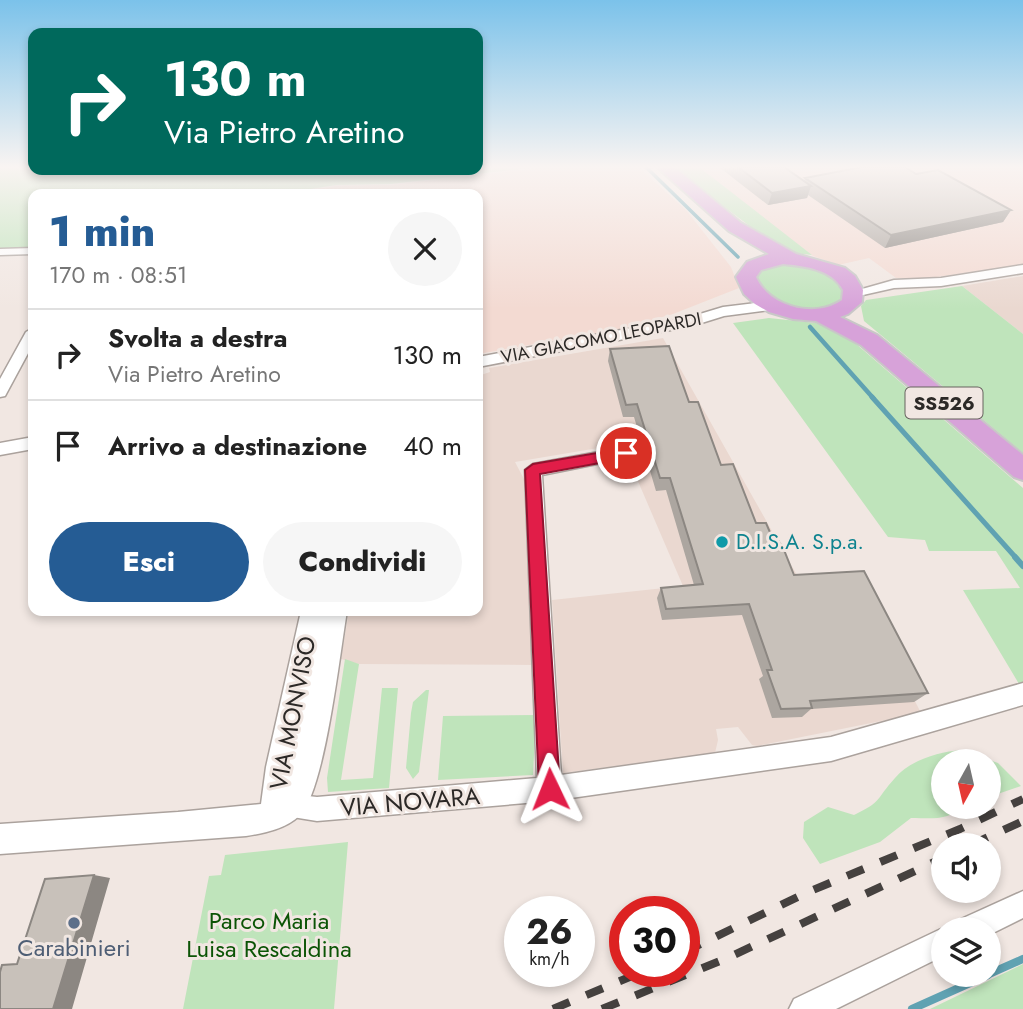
<!DOCTYPE html>
<html lang="it">
<head>
<meta charset="utf-8">
<style>
	:root { --surface:#fff; --page:#f6f6f6; --text:#222; --muted:#767676; --line:#e0e0e0; --accent:#255c94 }
	body { margin:0; font-family:Jost,sans-serif; background:var(--page); color:var(--text); height:100vh; display:flex; flex-direction:column; font-size:26px; white-space:nowrap }
	* { box-sizing:border-box; margin:0 }
	p { font-size:23px; color:var(--muted) }
	.icon { flex:none; width:38px; height:38px; fill:none; stroke:currentColor; stroke-width:2; stroke-linecap:round; stroke-linejoin:round }
	.map { position:relative; flex:1; overflow:hidden }
	.panel { position:absolute; left:28px; top:189px; width:455px; height:427px; display:flex; flex-direction:column; background:var(--surface); border-radius:14px; box-shadow:0 4px 10px #0003 }
	.panel>* { flex:none }
	.banner { position:absolute; left:28px; top:28px; width:455px; height:147px; border-radius:14px; box-shadow:0 4px 10px #0003; background:#00695c; color:#fff; overflow:hidden }
	.needle { width:46px; rotate:188deg }
	.tools { position:absolute; left:931px; top:749px; display:grid; gap:14px }
	.tools a { display:grid; place-items:center; width:70px; height:70px; border-radius:50%; background:var(--surface); box-shadow:0 4px 10px #0003; font-size:35px }
	.speed { position:absolute; left:504px; top:896px; display:flex; gap:14px; font-size:35px; font-weight:700; text-align:center }
	.speed>* { display:grid; place-content:center; width:91px; height:91px; border-radius:50%; background:var(--surface); box-shadow:0 4px 10px #0003; line-height:1 }
	.speed small { font-size:18px; font-weight:400 }
	.speed .limit { border:10px solid #d22; background:#fff; color:#111 }
	.pin { position:absolute; display:grid; place-items:center; width:60px; height:60px; color:#fff; margin:-30px; border:4px solid #fff; border-radius:50%; box-shadow:0 2px 7px #0007 }
	.me { position:absolute; width:77px; margin:-38px; rotate:358deg; stroke-linejoin:round; filter:drop-shadow(0 0 5px #0008) }
	.turn { display:flex; align-items:center; gap:24px; height:147px; padding:0 21px; font-size:32px }
	.turn .icon { width:91px; height:91px; stroke-width:2.5 }
	.turn b { display:block; font-size:49px; line-height:60px }
	.round { display:grid; place-items:center; flex:none; width:74px; height:74px; border-radius:37px; background:var(--page) }
	.summary { display:flex; align-items:center; justify-content:space-between; height:119px; padding:0 21px }
	h1 { font-size:42px; font-weight:800; line-height:52px; color:var(--accent) }
	.cta { display:flex; gap:14px; margin-top:auto; padding:14px 21px }
	.cta a { flex:1; height:80px; border-radius:42px; background:var(--accent); color:#fff; font-size:28px; font-weight:800; line-height:80px; text-align:center }
	.cta a+a { background:var(--page); color:var(--text) }
	ul { padding:0; list-style:none }
	li { display:flex; align-items:center; gap:21px; height:91px; padding:0 21px; border-top:2px solid var(--line) }
	li div { flex:1 }
	li b { display:block; font-size:26px }
	li em { font-style:normal }
	.map>svg:first-child { display:block }
	.commercial { fill:#f3dad2 }
	.built { fill:#ead8d0 }
	.green { fill:#bfe4bb }
	.lines { fill:none; stroke-linecap:round; stroke-linejoin:round }
	.stream-far4 { stroke:#60a2b2; stroke-width:3.5 }
	.stream-far3 { stroke:#60a2b2; stroke-width:4.5 }
	.stream-far2 { stroke:#60a2b2; stroke-width:5 }
	.stream-far1 { stroke:#60a2b2; stroke-width:6 }
	.stream { stroke:#60a2b2; stroke-width:8 }
	.minor-casing { stroke:#aba29d; stroke-width:3 }
	.tertiary-casing { stroke:#aba29d; stroke-width:3 }
	.primary-casing { stroke:#c8c7c7; stroke-width:4 }
	.minor { fill:#fff; fill-rule:evenodd }
	.tertiary { fill:#fff; fill-rule:evenodd }
	.primary { fill:#d7a2d9; fill-rule:evenodd }
	.rail { stroke:#45413f; stroke-width:8; stroke-dasharray:18 18; stroke-linecap:butt }
	.wall { fill:#aca6a0 }
	.shaded-wall { fill:#8c8782 }
	.building { fill:#c8c1ba; stroke:#8c8782; stroke-width:2 }
	.route { fill:#e11d48; stroke:#92132f; stroke-width:2 }
	.culture-dot { fill:#0f9aa8; stroke:#f1e7e2; stroke-width:2.5 }
	.service-dot { fill:#5c6f8a; stroke:#f1e7e2; stroke-width:2.5 }
	.labels { text-anchor:middle; stroke-width:6; stroke-linejoin:round; paint-order:stroke }
	.far-street-label { font-size:18px; fill:#2c2927; stroke:#f1e7e2 }
	.shield { fill:#f1e7e2; stroke:#67625f; stroke-width:2 }
	.shield-label { font-size:19px; font-weight:bold; fill:#2c2927 }
	.culture-label { font-size:21px; fill:#0d838f; stroke:#f1e7e2; text-anchor:start }
	.near-street-label { font-size:24px; fill:#2c2927; stroke:#f1e7e2 }
	.near-park-label { font-size:24px; fill:#0b5405; stroke:#f1e7e2 }
	.near-service-label { font-size:24px; fill:#4e5e75; stroke:#f1e7e2 }
</style>
</head>
<body>
<div class="map">
<svg width="1023" height="1009" viewBox="0 0 1023 1009">
	<rect width="100%" height="100%" fill="#f1e7e2"/>
	<path class="commercial" d="M550,167H638L686,210L731,267L739,288L673,314L621,329L478,354V194H282L336,186L391,185Z
		M1023,167V265L929,278H896L869,258L838,265L813,256L699,168Z"/>
	<path class="built" d="M1023,276V334L962,286Z
		M663,338L798,577L851,575L921,713L757,746L752,745L738,727L716,729L718,740L715,753L563,773L552,600L683,586L622,444L515,462L525,481L535,665L359,664L341,659L349,611H478V376L490,372L489,368Z"/>
	<path class="green" d="M33,167V170L538,167L391,184L336,185L280,194H33V249L0,250V168Z
		M699,167L812,255L793,253L776,246L673,168Z
		M775,264C793,264 855,269 840,300C821,313 783,311 766,294C763,290 760,284 757,280L759,273Z
		M962,286L1023,334V453L864,321L861,306L866,300Z
		M769,318L816,323L840,330L1023,488V683L1019,684L963,590L1020,588L996,551H929L925,540L888,537L733,323Z
		M345,659L359,664L341,780L373,778L382,688H398L389,788L328,792L327,778Z
		M426,690H429L419,772L413,779L406,768L411,713L413,702Z
		M536,715L533,775L438,780L443,716Z
		M961,750L998,763L1021,786L989,797V761H943V807H964C946,821 933,818 911,818L880,842L820,864L803,838L804,822L828,807L854,815C883,801 875,800 895,778C910,760 939,752 961,750Z
		M348,842L334,1009H183L209,876L221,875L225,855Z
		M1023,964V1009H930Z"/>
	<g class="lines">
		<path class="stream-far4" d="M646,167L738,257"/>
		<path class="stream-far3" d="M810,327L874,399"/>
		<path class="stream-far2" d="M872,397L1017,559"/>
		<path class="stream-far1" d="M1015,557L1023,566"/>
		<path class="stream" d="M989,974L1023,959
			M912,1009L988,975"/>
		<defs>
			<path id="minor" d="M33,248V254L0,255V249Z
				M1023,265V273L941,286L894,288L854,297L848,293L894,280L941,278Z
				M33,328V344L5,396L0,397V379L26,332Z
				M33,437V449L0,455V443Z
				M626,447L632,449L634,453L632,457L542,475L561,775L831,737L1023,683V705L831,761L550,801L317,821L280,815L277,806L280,797L289,794L317,797L537,778L525,470L533,464Z
				M1023,891V918L989,935V929H957L961,919Z
				M943,928L946,929H943V956L836,1009H789L794,999Z"/>
			<path id="tertiary" d="M772,301L780,306L777,309L724,316L692,326L478,367V357L690,317L723,307Z
				M301,611H347C340,652 325,790 300,815C286,829 265,833 246,836L0,854V824L178,812L261,804L266,767Z"/>
			<path id="primary" d="M657,167H674L741,223L796,254L845,268L855,276L863,290L862,302L848,314L840,317L877,335L1023,455V480L1014,477L861,345L816,321L793,319L769,312L755,304L744,294L736,277L747,262L769,254L729,231ZM783,264C804,266 832,269 843,290L842,300C815,319 769,307 756,277L761,270Z"/>
		</defs>
		<use href="#minor" class="minor-casing"/>
		<use href="#tertiary" class="tertiary-casing"/>
		<use href="#primary" class="primary-casing"/>
		<use href="#minor" class="minor"/>
		<use href="#tertiary" class="tertiary"/>
		<use href="#primary" class="primary"/>
		<path class="rail" d="M971,845L1023,821
			M684,952L808,892L960,829L1023,799
			M553,1009L644,971
			M602,1009L725,959L943,858"/>
	</g>
	<path class="wall" d="M719,167H784L804,181L805,178L916,174L1011,210L1003,222L885,248L808,195L807,198L768,205Z
		M610,349L689,402L721,465L756,523L772,537L794,575L928,693L914,702L811,709L802,717L772,718L759,679L763,676L742,615L662,620L657,598L661,588L694,585L666,490L656,491L634,417H623L608,361Z"/>
	<path class="shaded-wall" d="M811,186L807,198L768,205L772,193Z
		M1011,210L1003,222L885,248L891,235Z
		M94,875L110,878L72,1009H53Z"/>
	<path class="building" d="M738,167H784L811,186L772,193Z
		M862,167H905L916,174L938,170L1011,210L891,235L805,178Z
		M669,346L689,402H698L721,465L733,464L756,523H766L772,537H776L784,550L794,575L864,571L928,693L810,701L812,708L781,709L767,670H772L749,604L666,609L661,588L703,584L670,478H660L637,404L626,405L610,349Z
		M94,875L53,1009H0V972L2,965L17,964L45,879Z"/>
	<linearGradient id="sky" x2="0" y2="1"><stop stop-color="#7bc2ea"/><stop offset="0.54" stop-color="#f9f4f2"/><stop offset="1" stop-color="#f9f4f2" stop-opacity="0"/></linearGradient>
	<rect width="1023" height="309" fill="url(#sky)"/>
	<path class="route" d="M626,448L632,449L634,453L632,457L540,474L560,789L557,797L550,800L542,797L539,789L525,470L533,464Z"/>
	<circle class="culture-dot" cx="722" cy="542" r="7"/>
	<circle class="service-dot" cx="74" cy="923" r="7"/>
	<g class="labels">
		<g class="far-street-label">
			<text transform="translate(601 338) rotate(-11)" y="6">VIA GIACOMO LEOPARDI</text>
		</g>
		<rect class="shield" x="905.5" y="387.5" width="77" height="31" rx="5"/>
		<g class="shield-label">
			<text x="944" y="410">SS526</text>
		</g>
		<g class="culture-label">
			<text x="736" y="549">D.I.S.A. S.p.a.</text>
		</g>
		<g class="near-street-label">
			<text transform="translate(293 713) rotate(-79)" y="8">VIA MONVISO</text>
			<text transform="translate(410 802) rotate(-5)" y="8">VIA NOVARA</text>
		</g>
		<g class="near-park-label">
			<text x="269" y="929">Parco Maria<tspan x="269" dy="28">Luisa Rescaldina</tspan></text>
		</g>
		<g class="near-service-label">
			<text x="74" y="956">Carabinieri</text>
		</g>
	</g>
</svg>
<div class="tools">
<a><svg class="needle" viewBox="-14 -14 28 28"><path d="M0-13l5 13h-10z" fill="#e53935"/><path d="M0 13l5-13h-10z" fill="#767676"/></svg></a>
<a><svg class="icon" aria-label="sound" viewBox="0 0 24 24"><path d="M4 9h4l5-4v14l-5-4H4zM17 9q2 3 0 6"/></svg></a>
<a><svg class="icon" aria-label="layers" viewBox="0 0 24 24"><path d="M12 4l9 5-9 5-9-5zM3 14l9 5 9-5"/></svg></a>
</div>
<div class="speed"><div>26<small>km/h</small></div><div class="limit">30</div></div>
<div class="pin" style="left:626px;top:453px;background:#d93025"><svg class="icon" aria-label="arrive" viewBox="0 0 24 24"><path d="M6 21V4h12l-3 4 3 4H6"/></svg></div>
<svg class="me" style="left:550px;top:789px" viewBox="-20 -20 40 40"><path d="M0-17L14 15 0 8-14 15z" fill="#e11d48" stroke="#fff" stroke-width="4"/></svg>
<div class="banner">
<div class="turn"><svg class="icon" aria-label="right" viewBox="0 0 24 24"><path d="M7 20v-9h11M14 6l5 5-5 5"/></svg><div><b>130 m</b>Via Pietro Aretino</div></div>
</div>
<section class="panel">
<div class="summary"><div><h1>1 min</h1><p>170 m · 08:51</p></div><a class="round"><svg class="icon" aria-label="close" viewBox="0 0 24 24"><path d="M6 6l12 12M18 6L6 18"/></svg></a></div>
<ul>
<li><svg class="icon" aria-label="right" viewBox="0 0 24 24"><path d="M7 20v-9h11M14 6l5 5-5 5"/></svg><div><b>Svolta a destra</b><p>Via Pietro Aretino</p></div><em>130 m</em></li>
<li><svg class="icon" aria-label="arrive" viewBox="0 0 24 24"><path d="M6 21V4h12l-3 4 3 4H6"/></svg><div><b>Arrivo a destinazione</b></div><em>40 m</em></li>
</ul>
<div class="cta"><a>Esci</a><a>Condividi</a></div>
</section>
</div>
</body>
</html>
